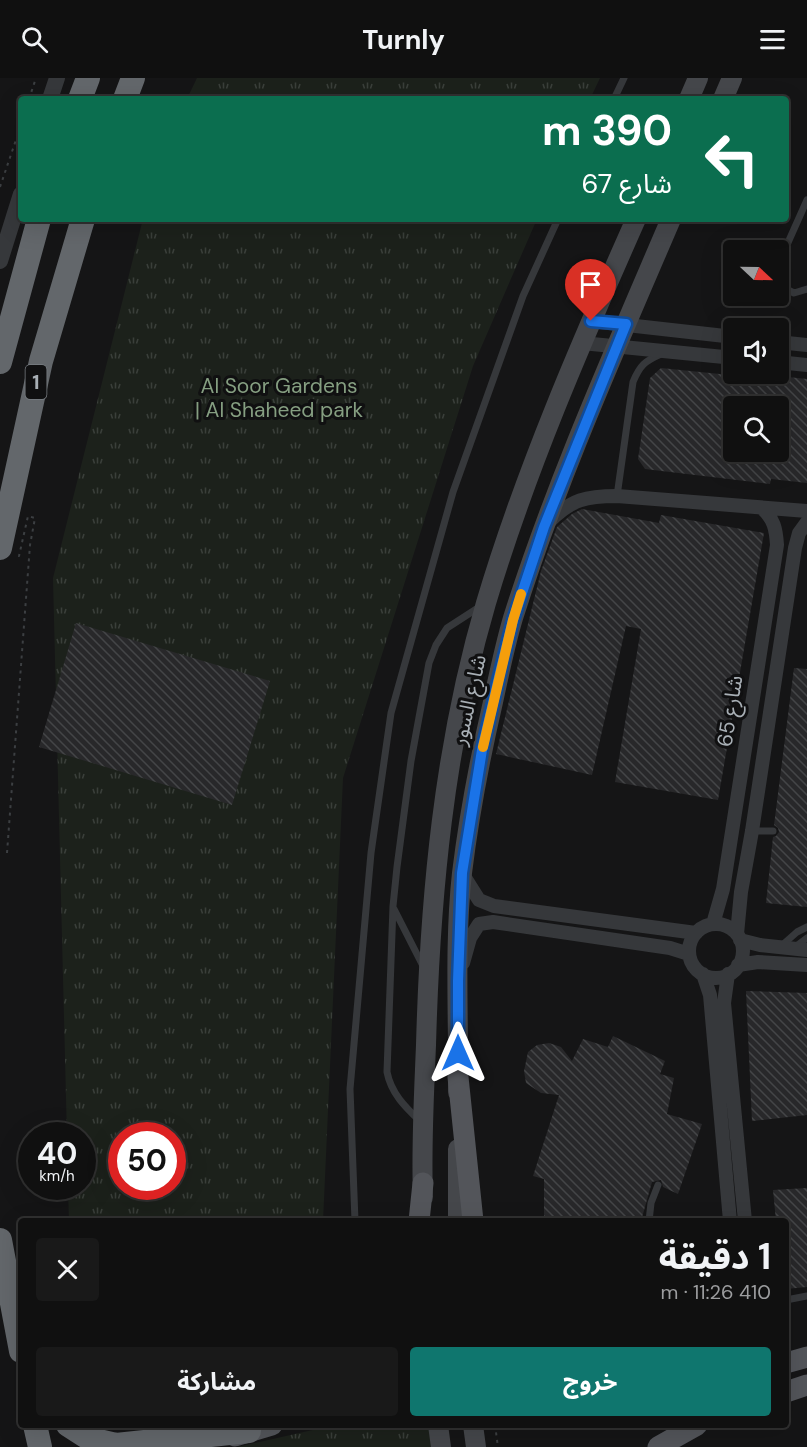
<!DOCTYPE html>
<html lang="ar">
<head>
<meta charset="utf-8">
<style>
	:root { --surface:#101010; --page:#191919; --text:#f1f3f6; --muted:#9c9d9f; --line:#303030; --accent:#0f766e }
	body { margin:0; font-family:"DM Sans","Noto Sans Arabic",sans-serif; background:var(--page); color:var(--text); direction:rtl; height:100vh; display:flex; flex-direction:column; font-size:22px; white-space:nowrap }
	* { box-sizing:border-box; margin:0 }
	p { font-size:20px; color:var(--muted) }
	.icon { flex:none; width:33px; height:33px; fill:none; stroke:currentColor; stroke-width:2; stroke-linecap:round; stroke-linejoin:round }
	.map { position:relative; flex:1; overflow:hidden; direction:ltr }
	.side { position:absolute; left:18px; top:1140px; width:771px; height:210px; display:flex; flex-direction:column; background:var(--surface); border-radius:6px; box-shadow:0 6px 24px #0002,0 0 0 2px var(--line); direction:rtl }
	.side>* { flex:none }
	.guide { position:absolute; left:18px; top:18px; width:771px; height:126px; border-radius:6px; box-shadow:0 6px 24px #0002,0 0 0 2px var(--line); direction:rtl; background:#0b6e4f; color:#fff; overflow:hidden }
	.needle { width:39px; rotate:112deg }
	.tools { position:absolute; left:723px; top:162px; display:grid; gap:12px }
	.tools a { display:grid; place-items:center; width:66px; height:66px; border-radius:6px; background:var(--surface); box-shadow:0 6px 24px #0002,0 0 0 2px var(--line); font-size:30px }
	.speed { position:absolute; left:18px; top:1044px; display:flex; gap:12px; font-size:30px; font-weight:700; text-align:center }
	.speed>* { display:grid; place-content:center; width:78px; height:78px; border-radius:50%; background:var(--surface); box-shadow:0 6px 24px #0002,0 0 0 2px var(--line); line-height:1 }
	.speed small { font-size:15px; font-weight:400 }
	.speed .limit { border:9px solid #d22; background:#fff; color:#111 }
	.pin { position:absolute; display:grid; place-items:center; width:51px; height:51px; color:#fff; margin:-62px -26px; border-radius:50% 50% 50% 0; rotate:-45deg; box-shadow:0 0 6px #0007 }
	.pin .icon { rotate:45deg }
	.me { position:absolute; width:66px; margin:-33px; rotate:0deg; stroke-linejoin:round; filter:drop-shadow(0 0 4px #0008) }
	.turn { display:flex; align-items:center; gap:21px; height:126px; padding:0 18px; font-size:27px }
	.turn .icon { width:78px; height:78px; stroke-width:2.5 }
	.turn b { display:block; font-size:42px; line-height:51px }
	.round { display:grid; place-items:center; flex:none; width:63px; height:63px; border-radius:6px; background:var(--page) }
	.headline { display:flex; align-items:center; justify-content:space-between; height:102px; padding:0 18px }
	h1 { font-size:36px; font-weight:700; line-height:45px }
	.action { display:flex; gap:12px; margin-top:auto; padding:12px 18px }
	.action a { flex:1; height:69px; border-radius:6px; background:var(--accent); color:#fff; font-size:24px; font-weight:700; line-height:69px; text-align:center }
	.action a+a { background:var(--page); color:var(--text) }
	header { display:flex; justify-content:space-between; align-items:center; height:78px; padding:0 18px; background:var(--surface); font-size:27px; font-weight:700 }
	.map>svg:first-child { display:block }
	.park { fill:url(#park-tufts); fill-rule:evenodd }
	.building { fill:url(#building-back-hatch); fill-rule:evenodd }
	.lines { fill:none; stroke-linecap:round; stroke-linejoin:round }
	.path { stroke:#3c3f42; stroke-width:2; stroke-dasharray:3 4.5; stroke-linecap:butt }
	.service { stroke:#36383b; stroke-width:7 }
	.minor { stroke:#36383b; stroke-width:14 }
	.tertiary { stroke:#36383b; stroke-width:16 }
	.secondary { stroke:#45474b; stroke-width:20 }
	.primary { stroke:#53555a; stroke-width:21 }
	.motorway { stroke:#63676b; stroke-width:24 }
	.route-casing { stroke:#114b97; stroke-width:15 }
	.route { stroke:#1a73e8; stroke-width:10 }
	.slow { stroke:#f59e0b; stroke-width:10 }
	.labels { text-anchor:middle; stroke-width:6; stroke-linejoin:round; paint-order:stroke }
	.shield { fill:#101011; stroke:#7a7f84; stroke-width:1.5 }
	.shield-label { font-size:20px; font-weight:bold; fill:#a8afb5 }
	.park-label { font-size:21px; fill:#859e81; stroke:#101011 }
	.street-label { font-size:21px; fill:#a8afb5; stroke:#101011 }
</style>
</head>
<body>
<header><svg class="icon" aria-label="menu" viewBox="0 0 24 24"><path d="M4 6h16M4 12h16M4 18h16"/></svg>Turnly<svg class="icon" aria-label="search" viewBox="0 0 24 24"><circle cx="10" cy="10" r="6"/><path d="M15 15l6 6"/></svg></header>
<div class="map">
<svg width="807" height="1369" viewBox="0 0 807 1369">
	<defs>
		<pattern id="park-tufts" width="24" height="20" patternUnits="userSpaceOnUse" patternTransform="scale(1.5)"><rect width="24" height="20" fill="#1c211b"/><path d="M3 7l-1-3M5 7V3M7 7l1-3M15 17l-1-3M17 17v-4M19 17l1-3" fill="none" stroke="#3a3f3a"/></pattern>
		<pattern id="building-back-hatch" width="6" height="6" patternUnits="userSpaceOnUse" patternTransform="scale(1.5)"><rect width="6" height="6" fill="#28282a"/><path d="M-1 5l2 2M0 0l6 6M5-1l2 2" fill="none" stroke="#444547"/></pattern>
	</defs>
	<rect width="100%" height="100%" fill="#151516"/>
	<path class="park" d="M197,0H600L590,21H187Z
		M143,141H537L473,288L343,700L323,1143H69L68,1109L82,1108V1058H67L53,500ZM122,1058H172V1108H122Z
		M335,1347H431L434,1369H237Z"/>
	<path class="building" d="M661,290L788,303V299L807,301V405L771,401L770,406L645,391L638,381L650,300ZM734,328H778V374H734Z
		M582,431L659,445L661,437L764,455L718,722L615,704L641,551L626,548L592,697L496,676L541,493L557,449L572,436Z
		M76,545L270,603L232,727L39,669Z
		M794,590L807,591V829L766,825L773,759L776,758L779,754L778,750L774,747Z
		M746,913L807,915V1037L752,1043Z
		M613,958L665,983L660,996L674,1000L667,1036L702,1046L678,1116L663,1109L661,1102L652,1104L641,1143H544V1101L533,1098L559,1017L541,1015L526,1005L524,993L528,974L537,967L549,965L561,969L572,983L583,961L608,969Z
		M807,1110V1209L786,1211V1143H776L773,1112Z"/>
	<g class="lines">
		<path class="path" d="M29,21L36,0
			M0,109L21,47
			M7,775L30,467L35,440L28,438L19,478H17
			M495,1347L498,1369"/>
		<path class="service" d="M614,21L624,0
			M778,187L807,122
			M778,207L794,215L807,211
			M617,418L633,304C640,287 645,283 661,276
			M752,753H773
			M394,831L423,888
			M780,869L797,854L807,849
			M795,869L807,860
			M420,1043C405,1029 391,1015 387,994L393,828L397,789L411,683L429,585L436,567L447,550L481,528
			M355,1143L350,1011L371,775L391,635L453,414L523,218L558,141
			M649,1143L651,1125L658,1107
			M786,1222L807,1218"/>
		<path class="minor" d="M591,243L734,259
			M778,264L807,267
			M582,265L734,280
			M778,284L807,287
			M549,444C571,421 587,418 617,418L807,433
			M462,795L479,822L494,828L696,855
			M713,846L723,811L777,467C776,451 774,441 762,430
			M689 873a27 27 0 1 1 54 0a27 27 0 1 1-54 0Z
			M737,856L741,814L752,753L795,470L799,455L807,444
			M740,862L760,867L807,872
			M463,885L470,860L479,846L493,844L670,870L689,876
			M738,887L758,884L807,887
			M703,896L710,917L730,1143
			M728,896L724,925L745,1143"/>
		<path class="tertiary" d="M50,21L57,0
			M0,183L21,116"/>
		<path class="secondary" d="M689,21L698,0
			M723,21L732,0
			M458,1014C459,942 454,868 462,795C469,738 480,680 493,624C499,596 505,567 513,540C556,404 615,272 671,141
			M458,1071V1143
			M423,1119C421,1068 424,1018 426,967C430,818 444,668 486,525C525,394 581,265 636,141
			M438,1347L441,1369
			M473,1347L476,1369"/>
		<path class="primary" d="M458,999L473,1143
			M419,1143L423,1105
			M786,1285L807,1279
			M786,1314L807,1307
			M235,1358L272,1347
			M658,1369L697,1347"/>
		<path class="motorway" d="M80,21L88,0
			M125,21L133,0
			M0,284L39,141
			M0,470L41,283L83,141
			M0,1162L21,1273
			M35,1347L40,1369
			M68,1347L90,1361L116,1367L249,1353"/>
	</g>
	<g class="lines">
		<defs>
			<path id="route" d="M458,975V903L462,795L482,672L500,595L513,542L544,449L626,246L591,243"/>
		</defs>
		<use href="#route" class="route-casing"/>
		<use href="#route" class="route"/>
		<path class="slow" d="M483,669L513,542L521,516"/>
	</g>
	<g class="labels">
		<rect class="shield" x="25.5" y="287" width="21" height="34" rx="4.5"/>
		<g class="shield-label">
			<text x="36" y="311">1</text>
		</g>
		<g class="park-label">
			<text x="279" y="315">Al Soor Gardens<tspan x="279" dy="24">| Al Shaheed park</tspan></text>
		</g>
		<g class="street-label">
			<text transform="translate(469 622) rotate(-77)" y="7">شارع السور</text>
			<text transform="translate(730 633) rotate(-81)" y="7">شارع 65</text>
		</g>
	</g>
</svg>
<div class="tools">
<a><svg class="needle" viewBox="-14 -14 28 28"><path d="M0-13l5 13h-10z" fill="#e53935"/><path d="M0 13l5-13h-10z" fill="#9c9d9f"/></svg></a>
<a><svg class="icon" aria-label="sound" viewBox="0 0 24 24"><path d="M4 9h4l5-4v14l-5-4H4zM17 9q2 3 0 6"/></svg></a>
<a><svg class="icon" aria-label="search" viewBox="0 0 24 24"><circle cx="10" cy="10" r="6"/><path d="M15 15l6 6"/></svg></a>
</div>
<div class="speed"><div>40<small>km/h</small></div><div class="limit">50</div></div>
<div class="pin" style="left:591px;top:243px;background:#d93025"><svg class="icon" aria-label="arrive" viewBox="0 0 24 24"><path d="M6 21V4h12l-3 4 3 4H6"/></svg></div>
<svg class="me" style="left:458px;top:975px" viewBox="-20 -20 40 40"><path d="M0-17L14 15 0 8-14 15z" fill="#1a73e8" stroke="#fff" stroke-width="4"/></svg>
<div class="guide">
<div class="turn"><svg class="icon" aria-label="left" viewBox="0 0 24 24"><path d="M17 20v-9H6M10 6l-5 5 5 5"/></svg><div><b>390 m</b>شارع 67</div></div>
</div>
<section class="side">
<div class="headline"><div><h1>1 دقيقة</h1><p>410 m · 11:26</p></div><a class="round"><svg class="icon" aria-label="close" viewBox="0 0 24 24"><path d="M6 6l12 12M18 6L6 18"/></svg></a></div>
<div class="action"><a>خروج</a><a>مشاركة</a></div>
</section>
</div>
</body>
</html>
